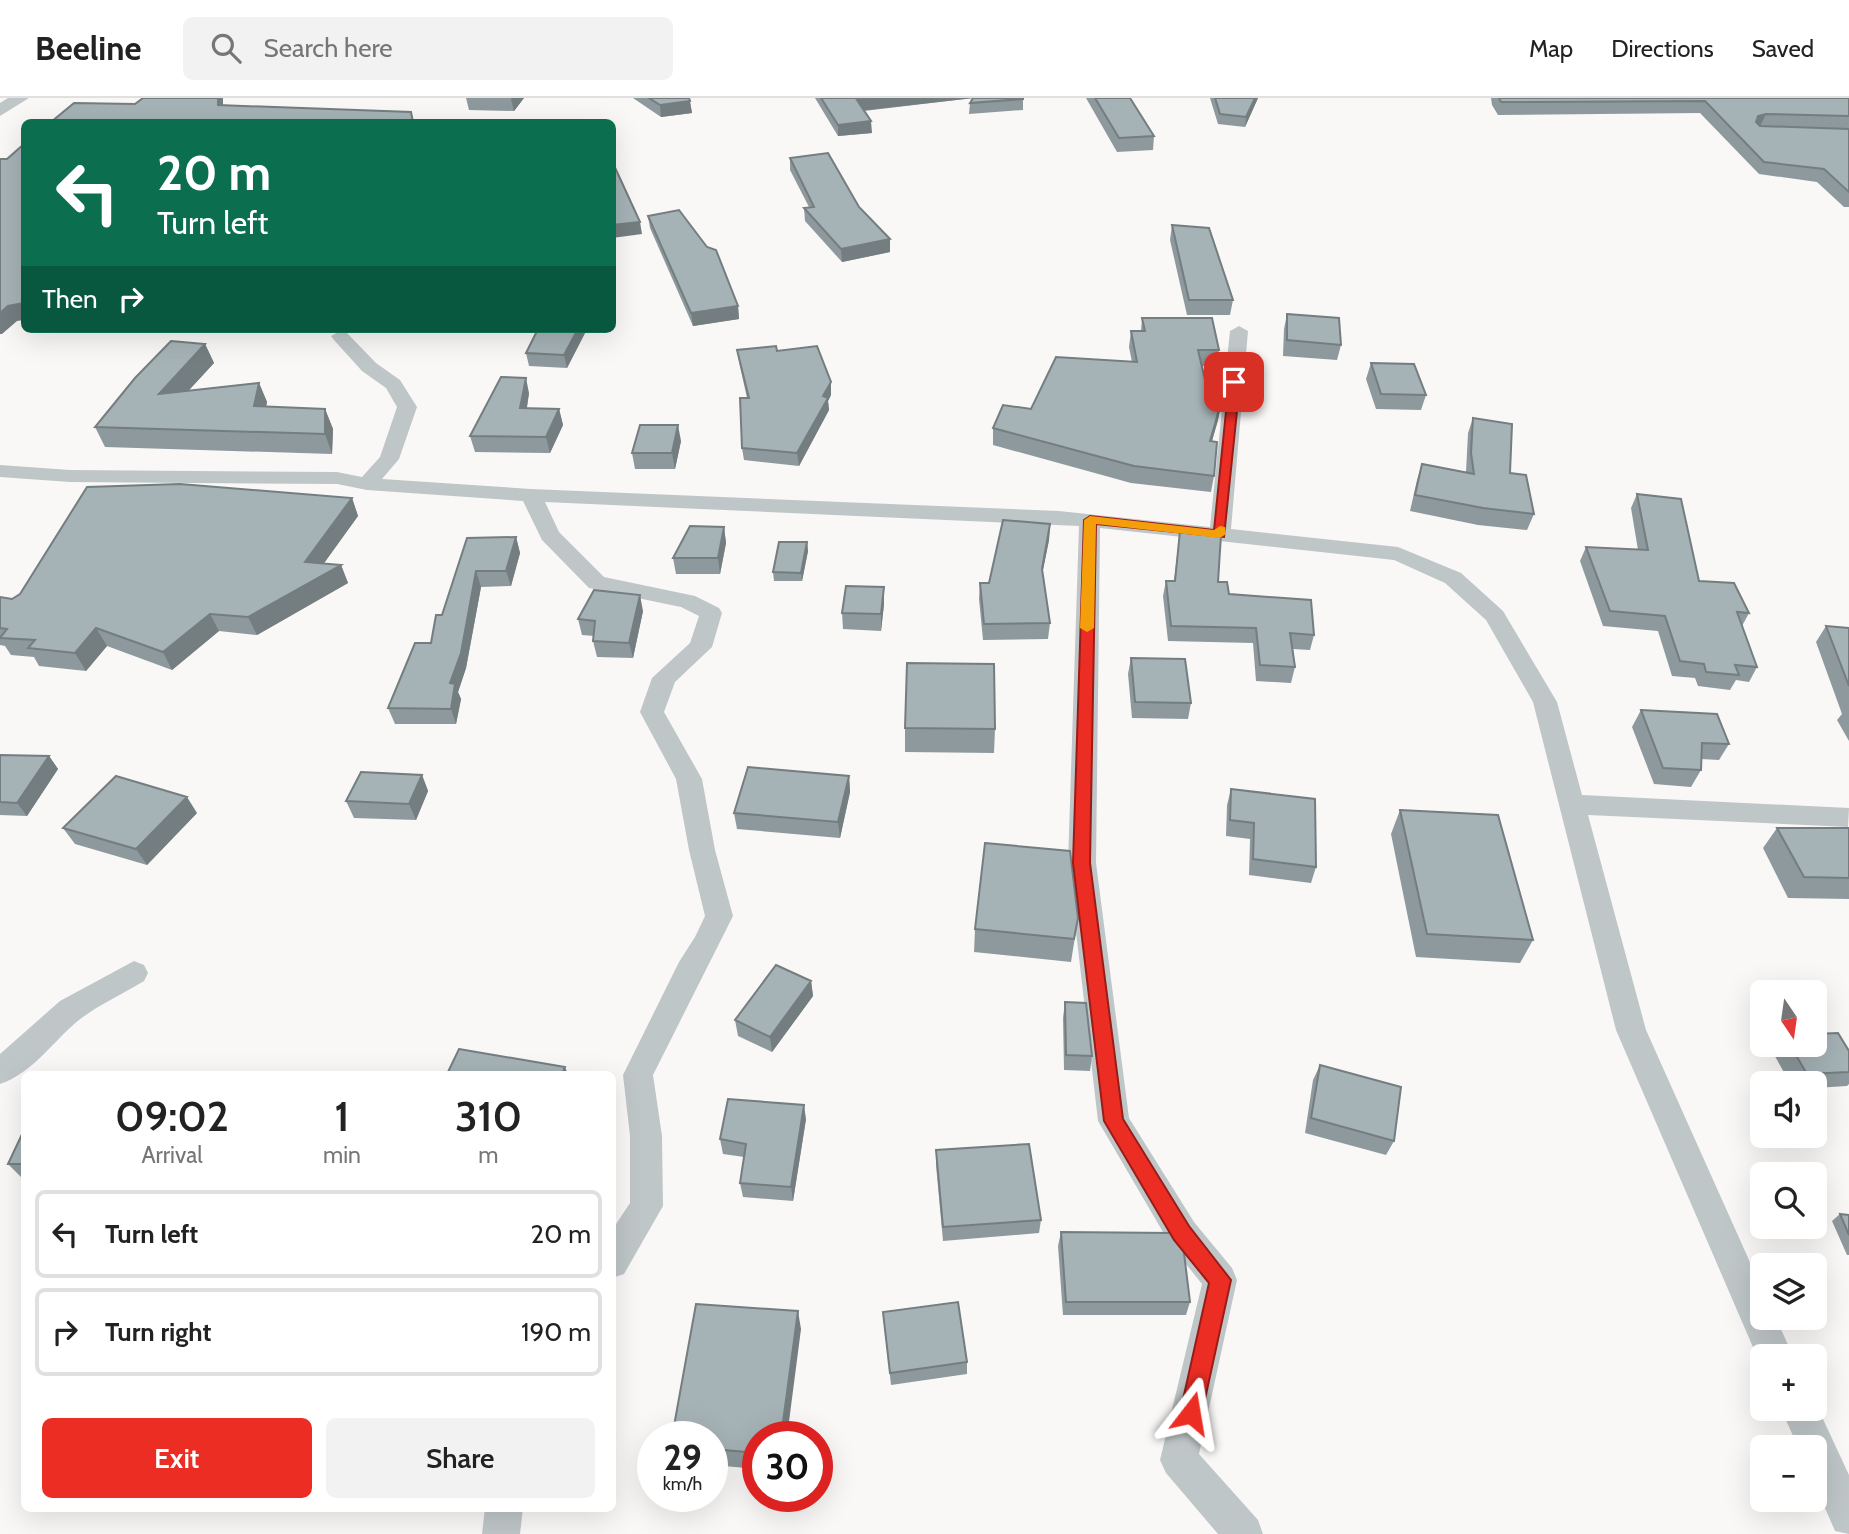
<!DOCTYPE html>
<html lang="en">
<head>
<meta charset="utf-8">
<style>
	:root { --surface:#fff; --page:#f2f2f2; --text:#222; --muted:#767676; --line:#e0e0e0; --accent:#eb2d24 }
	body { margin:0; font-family:Cabin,sans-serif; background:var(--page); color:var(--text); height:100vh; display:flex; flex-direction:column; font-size:26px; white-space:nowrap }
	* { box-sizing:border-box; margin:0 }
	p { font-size:23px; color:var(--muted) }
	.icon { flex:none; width:38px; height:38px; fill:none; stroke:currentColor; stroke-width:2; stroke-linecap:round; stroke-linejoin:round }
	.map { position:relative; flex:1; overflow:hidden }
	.panel { position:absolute; left:21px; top:973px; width:595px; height:441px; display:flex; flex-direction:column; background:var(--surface); border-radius:10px; box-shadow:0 7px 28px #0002 }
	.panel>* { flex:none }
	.banner { position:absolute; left:21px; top:21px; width:595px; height:214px; border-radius:10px; box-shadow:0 7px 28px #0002; background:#0b6e4f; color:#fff; overflow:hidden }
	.needle { width:46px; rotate:167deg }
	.tools { position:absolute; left:1750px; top:882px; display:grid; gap:14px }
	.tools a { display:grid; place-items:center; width:77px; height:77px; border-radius:10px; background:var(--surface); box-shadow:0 7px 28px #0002; font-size:35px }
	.speed { position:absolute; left:637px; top:1323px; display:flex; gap:14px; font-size:35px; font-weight:700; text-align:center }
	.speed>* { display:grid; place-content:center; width:91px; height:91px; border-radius:50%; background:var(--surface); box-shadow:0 7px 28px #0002; line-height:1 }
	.speed small { font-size:18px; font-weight:400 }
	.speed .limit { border:10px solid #d22; background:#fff; color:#111 }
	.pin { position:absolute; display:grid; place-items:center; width:60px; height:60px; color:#fff; margin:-30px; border-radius:14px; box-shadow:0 4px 10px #0006 }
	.me { position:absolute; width:77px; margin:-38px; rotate:14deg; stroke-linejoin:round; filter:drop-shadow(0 0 5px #0008) }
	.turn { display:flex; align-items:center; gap:24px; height:147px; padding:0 21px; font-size:32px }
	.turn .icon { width:91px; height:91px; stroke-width:2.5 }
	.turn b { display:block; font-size:49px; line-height:60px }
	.then { display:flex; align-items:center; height:66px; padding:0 21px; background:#0003; gap:14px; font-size:26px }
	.eta { display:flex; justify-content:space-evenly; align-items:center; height:119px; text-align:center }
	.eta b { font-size:42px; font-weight:600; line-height:49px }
	.cta { display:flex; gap:14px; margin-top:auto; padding:14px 21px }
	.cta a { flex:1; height:80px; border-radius:10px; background:var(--accent); color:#fff; font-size:28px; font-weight:600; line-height:80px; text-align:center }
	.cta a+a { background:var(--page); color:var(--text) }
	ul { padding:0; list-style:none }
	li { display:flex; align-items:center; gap:21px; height:88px; margin:0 14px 10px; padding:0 7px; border:4px solid var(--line); border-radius:10px }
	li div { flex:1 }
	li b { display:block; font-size:26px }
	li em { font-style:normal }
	header { display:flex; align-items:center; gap:42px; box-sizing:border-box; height:98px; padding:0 35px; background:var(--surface); border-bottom:2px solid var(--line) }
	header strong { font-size:33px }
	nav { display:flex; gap:38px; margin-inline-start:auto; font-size:24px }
	.search { width:490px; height:63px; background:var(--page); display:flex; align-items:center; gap:18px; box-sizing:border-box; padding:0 24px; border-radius:10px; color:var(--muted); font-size:26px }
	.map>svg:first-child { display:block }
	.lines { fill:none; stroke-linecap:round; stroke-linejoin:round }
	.minor { fill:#bfc6c8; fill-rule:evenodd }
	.tertiary { fill:#bfc6c8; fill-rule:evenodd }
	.wall { fill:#8e999d }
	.shaded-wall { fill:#747d7f }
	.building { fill:#a5b2b6; stroke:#747d7f; stroke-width:2 }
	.route { fill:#eb2d24; stroke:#991d17; stroke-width:2 }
	.slow { fill:#f59e0b }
</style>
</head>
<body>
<header>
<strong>Beeline</strong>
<div class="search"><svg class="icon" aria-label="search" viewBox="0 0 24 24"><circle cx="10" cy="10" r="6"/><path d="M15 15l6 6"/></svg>Search here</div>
<nav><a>Map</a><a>Directions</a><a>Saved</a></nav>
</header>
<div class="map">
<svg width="1849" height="1436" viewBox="0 0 1849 1436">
	<rect width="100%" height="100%" fill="#f9f8f6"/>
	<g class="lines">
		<path class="minor" d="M1239,228L1248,233L1231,431L1398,449L1461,475L1503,513L1557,604L1582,697L1849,710L1848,729L1588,717L1646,932L1762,1191V1220H1776L1793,1258H1762V1270L1616,932L1533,604L1486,522L1445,485L1394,462L1100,430L1096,765L1129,1020L1194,1124L1232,1170L1237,1182L1199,1356L1258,1422L1263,1436H1218L1166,1375L1160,1362L1202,1186L1170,1146L1098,1023L1068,765L1079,428L545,404L559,434L604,479L695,498L719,510L722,515L712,549L675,584L664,614L702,681L715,752L733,818L653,977L662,1038L663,1108L624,1176L612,1180V1132L630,1105V1038L623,977L679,864L695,839L705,818L689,752L676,681L640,614L652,580L690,545L699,518L681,509L589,490L542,442L523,403L367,392L337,386L70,384L0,379V367L70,372L337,374L362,379L380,359L397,309L386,290L362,273L334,242L331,238L340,233L346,234L376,265L400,282L417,309L399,361L382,381L531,391L1059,413L1210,429L1230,233Z
			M134,863L144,867L148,875L144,883C123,896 98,907 79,922C53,943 33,975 0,986V956L60,903Z
			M1815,1304L1849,1377V1436L1835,1433L1815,1387V1349H1798L1781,1311H1815Z
			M485,1410H523L520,1436H482Z"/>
		<path class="tertiary" d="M8,0H29L0,18V5Z"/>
	</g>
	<path class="wall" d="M466,0H524L514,13L469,12Z
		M633,0H689L692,15L661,19Z
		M815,0H1023V12L969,16L970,5L973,0L864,13L872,35L838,38Z
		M1086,0H1130L1154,38L1153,52L1117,54Z
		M1210,0H1258L1245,29L1218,26Z
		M1491,0H1849V109H1844L1817,84L1759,76L1700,15L1498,17L1492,7Z
		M790,60L859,109L890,154L842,164L805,123L804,110L809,109L790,72Z
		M648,118L738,208L739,221L693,228L650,130Z
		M1172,127L1233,202L1230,217H1187L1170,142Z
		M1287,216L1341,247L1337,262L1283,258L1284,231Z
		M1142,220L1219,252L1216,268H1202L1210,303L1221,305L1218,322L1212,343L1214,378L1211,394L1131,385L993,347V330L1031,311L1132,264L1129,249L1131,233H1141Z
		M585,235L567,270L529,268L526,255Z
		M205,246L214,265L188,293L259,285L267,304L266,309L325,311L333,331L332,356L105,349L95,329Z
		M737,252L777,253L831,297L828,303L829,312L799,368L744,362L742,350L747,300L739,264Z
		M1371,265L1426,297L1421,312L1376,311L1366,281Z
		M529,295L527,310L559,311L563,327L550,355L475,354L470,338Z
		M1473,320L1534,416L1527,432L1478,427L1410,413L1417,382L1422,366L1466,374L1468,335Z
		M681,343L675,371H635L632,355Z
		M1637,396L1699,483L1749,515L1742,528L1757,569L1749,584L1736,582L1730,592L1698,588L1695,580L1672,578L1658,533L1603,528L1580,463L1586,449L1638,452L1631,410Z
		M352,400L358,418L323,466L341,467L348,485L257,537L219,533L172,572L107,548L86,573L39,568L34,559L11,557L5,548L0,547V499L12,501Z
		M1050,426L1049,442L1042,476L1050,525L1048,541L983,542L979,501L980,485H989Z
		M724,429L726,445L720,476H676L673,460Z
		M1180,433L1218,484L1229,496L1314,537L1310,552L1293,551L1295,569L1291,585L1256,583L1253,545L1168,543L1163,498L1166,483H1174Z
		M516,439L520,455L511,488L481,489L466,570L458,594L461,601L456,626H395L388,610L431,545L442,517L467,440Z
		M807,444L808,453L802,483H774L773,474Z
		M884,506L881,533L843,531L842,515Z
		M643,513L633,560L597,559L593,543L594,538L582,537L578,521Z
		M1826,528L1849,530V643L1837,622L1842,616L1816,544Z
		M1131,560L1191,605L1188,621L1132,620L1128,576Z
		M1641,612L1729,646L1719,662L1701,661V672L1691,689L1654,686L1632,629Z
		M905,630L995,631L994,655L905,654Z
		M0,657L49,658L58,671L27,718L0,717Z
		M422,677L428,693L416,722L354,720L346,703Z
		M849,678L850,694L840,740L737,731L734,715Z
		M1231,691L1316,769L1311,785L1249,777L1250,741L1226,738L1227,707Z
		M1400,712L1533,842L1520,865L1416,859L1391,736Z
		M197,715L147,767L75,746L63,730Z
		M1777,730H1849V801L1788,800L1763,750Z
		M1078,820L1071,864L974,854L975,831Z
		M811,883L813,898L772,954L738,938L735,922Z
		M1065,904L1092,958L1090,973L1064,972L1063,920Z
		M1778,947H1815L1849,953V986L1847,988L1815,990V985H1790L1772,953Z
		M1320,967L1394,1043L1386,1057L1305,1035L1313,982Z
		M806,1021L793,1103L743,1099L740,1085L744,1059L723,1056L720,1041Z
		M24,1032V1080H22L8,1066Z
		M936,1052L1041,1122L1039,1135L943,1143L936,1067Z
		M1840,1116L1849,1117V1157H1847L1832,1123Z
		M1061,1134L1190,1204L1186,1217H1063L1058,1148Z
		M883,1214L967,1264V1276L891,1287Z
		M801,1231L758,1339V1371L712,1367V1339Z"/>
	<path class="shaded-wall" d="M218,0H223V21L218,7Z
		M512,0H524L514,13L511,1Z
		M873,0H974L858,13L857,2Z
		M1255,0H1258L1245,29L1246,19Z
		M690,3L692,15L661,19L660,7Z
		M1766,16L1760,28L1753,31L1758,18Z
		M871,23L872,35L838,38V27Z
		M640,124L642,136L612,140V127Z
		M890,141V154L842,164L841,151Z
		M24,205V222L17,223L2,236H0V215L8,208Z
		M738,208L739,221L693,228L691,215Z
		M284,231H307L285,235Z
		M578,231H585V235L567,270L564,257Z
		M205,246L214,265L168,315L159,296Z
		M526,280L529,295L524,326L520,310Z
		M831,284V297L828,303L829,312L799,368L797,355L823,298Z
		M259,285L267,304L262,328L254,308Z
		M1221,305L1218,322L1207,360L1210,343Z
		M325,311L333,331L332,356L325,336Z
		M559,311L563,327L550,355L546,339Z
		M678,327L681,343L675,371L672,355Z
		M352,400L358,418L312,482L305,464Z
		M1050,426L1049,442L1040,487L1042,471Z
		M724,429L726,445L720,476L718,460Z
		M516,439L520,455L511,488L506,473Z
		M807,444L808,453L802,483L801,475Z
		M341,467L348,485L257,537L248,519Z
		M476,473L481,489L466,570L458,594L461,601L456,626L451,611L450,585Z
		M884,489V506L881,533V516Z
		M640,497L643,513L633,560L629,545Z
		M210,516L219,533L172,572L163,554Z
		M96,530L107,548L86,573L75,555Z
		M49,658L58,671L27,718L17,705Z
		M422,677L428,693L416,722L409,706Z
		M849,678L850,694L840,740L838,724Z
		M187,699L197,715L147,767L136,751Z
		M811,883L813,898L772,954L770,939Z
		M565,969L568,976H562Z
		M804,1007L806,1021L793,1103L791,1089Z
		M798,1213L801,1231L787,1339H781Z"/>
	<path class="building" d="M143,0H218V7L411,14L413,24H51L74,5L135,6Z
		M649,0H689L690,3L660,7Z
		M821,0H873L857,2L871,23L838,27Z
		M973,0H1023V1L970,5Z
		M1095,0H1130L1154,38L1119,40Z
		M1215,0H1255L1246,19L1220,16Z
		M1499,0H1849V18L1766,16L1758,18L1756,24L1760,28L1849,31V94L1824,71L1764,64L1705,3L1501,4Z
		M24,46V205L8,208L0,215V61H7Z
		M828,55L859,109L890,141L841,151L804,110L814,109L790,60Z
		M612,63L640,124L612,127Z
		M679,112L707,149L716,152L738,208L691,215L648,118Z
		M1172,127L1209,130L1233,202H1189Z
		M1287,216L1339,220L1341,247L1287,242Z
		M1142,220H1212L1219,252H1198L1210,303L1221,305L1210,343L1217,344L1214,378L1134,368L993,330L1003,307L1031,311L1056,259L1137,264L1131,233H1145Z
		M538,231H578L564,257L526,255Z
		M171,243L205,246L159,296L259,285L254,308L325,311V336L95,329L135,280Z
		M776,248L777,253L817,248L831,284L823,298L828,300L797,355L742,350L740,300H749L737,252Z
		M1371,265L1414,266L1426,297L1381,296Z
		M501,279L526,280L520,310L559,311L546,339L470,338Z
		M1473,320L1512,326L1510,375L1526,377L1534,416L1483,410L1415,397L1422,366L1474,376L1471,355Z
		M640,327H678L672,355H632Z
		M180,386L352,400L305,464L341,467L248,519L210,516L163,554L96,530L75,555L28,550L35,542L0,540L7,531L0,530V499L12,501L20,496L87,389Z
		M1637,396L1681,401L1699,483L1734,485L1749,515L1737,514L1757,569L1735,567L1739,577L1706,574L1704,566L1680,563L1665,518L1610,513L1586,449L1648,452Z
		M1003,422L1050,426L1042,471L1050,525L984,526L980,485H989Z
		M690,428L724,429L718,460H673Z
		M1180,433L1221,437L1218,484H1227L1229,496L1311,502L1314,537L1290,535L1295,569L1260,567L1256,530L1171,528L1166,483H1175Z
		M516,439L506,473H476L461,555L450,585L455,586L451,611L388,610L415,545H431L436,517H442L467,440Z
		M779,444H807L801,475L773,474Z
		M846,488L884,489L881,516L842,515Z
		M594,492L640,497L629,545L593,543L595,523L578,521Z
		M1826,528L1849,530V588Z
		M1131,560L1185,561L1191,605L1135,604Z
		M907,565L994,566L995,631L905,630Z
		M1641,612L1717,616L1729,646L1702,645L1701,672L1663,670Z
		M0,657L49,658L17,705L0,704Z
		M748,669L849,678L838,724L734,715Z
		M361,674L422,677L409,706L346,703Z
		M116,678L187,699L136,751L63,730Z
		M1231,691L1315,701L1316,769L1253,761L1254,725L1230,722Z
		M1400,712L1498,717L1533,842L1427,836Z
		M1777,730H1849V780L1804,779Z
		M985,745L1070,753L1078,820L1074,841L975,831Z
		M776,867L811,883L770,939L735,922Z
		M1065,904L1086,905L1092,958L1066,957Z
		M1838,935L1849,953V974L1807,976L1790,947H1815V936Z
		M459,951L565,969L562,976H447Z
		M1320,967L1401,989L1394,1043L1311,1020Z
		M728,1001L804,1007L791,1089L740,1085L746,1046L720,1041Z
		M24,1032V1066H8Z
		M1029,1046L1041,1122L943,1129L936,1052Z
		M1840,1116L1849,1117V1137Z
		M1061,1134L1173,1135L1183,1147L1190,1204H1066Z
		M958,1204L967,1264L890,1275L883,1214Z
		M696,1206L798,1213L781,1339H758V1355L712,1351V1339H672Z"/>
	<path class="route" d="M1234,280L1240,284L1224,439L1096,426L1090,765L1123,1021L1189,1128L1231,1182L1202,1315L1199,1322L1191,1326L1183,1322L1180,1315L1209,1185L1174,1142L1104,1023L1073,765L1084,422L1090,418L1214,432L1229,284Z"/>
	<path class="slow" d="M1090,418L1214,432L1220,428L1225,429L1226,436L1220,440L1096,426L1094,530L1087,534L1080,530L1084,422Z"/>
</svg>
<div class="tools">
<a><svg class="needle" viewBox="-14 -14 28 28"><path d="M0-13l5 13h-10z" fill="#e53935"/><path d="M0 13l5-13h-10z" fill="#767676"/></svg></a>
<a><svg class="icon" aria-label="sound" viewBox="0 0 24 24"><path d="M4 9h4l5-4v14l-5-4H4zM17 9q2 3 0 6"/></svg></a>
<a><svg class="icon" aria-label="search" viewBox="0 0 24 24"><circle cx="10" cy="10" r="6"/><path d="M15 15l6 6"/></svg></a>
<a><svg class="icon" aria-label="layers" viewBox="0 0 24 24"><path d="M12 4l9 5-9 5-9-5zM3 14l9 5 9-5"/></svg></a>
<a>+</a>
<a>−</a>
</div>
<div class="speed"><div>29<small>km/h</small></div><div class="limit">30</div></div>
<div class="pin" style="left:1234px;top:284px;background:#d93025"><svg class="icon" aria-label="arrive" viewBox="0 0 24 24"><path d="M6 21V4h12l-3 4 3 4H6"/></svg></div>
<svg class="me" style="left:1191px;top:1315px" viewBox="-20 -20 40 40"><path d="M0-17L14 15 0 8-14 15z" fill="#eb2d24" stroke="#fff" stroke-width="4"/></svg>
<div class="banner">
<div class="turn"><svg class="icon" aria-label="left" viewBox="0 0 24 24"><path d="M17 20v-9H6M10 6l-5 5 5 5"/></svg><div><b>20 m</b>Turn left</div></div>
<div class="then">Then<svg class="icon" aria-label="right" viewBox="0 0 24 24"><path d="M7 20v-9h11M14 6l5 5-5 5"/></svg></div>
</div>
<section class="panel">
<div class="eta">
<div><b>09:02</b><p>Arrival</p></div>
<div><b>1</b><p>min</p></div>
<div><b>310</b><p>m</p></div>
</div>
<ul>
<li><svg class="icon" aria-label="left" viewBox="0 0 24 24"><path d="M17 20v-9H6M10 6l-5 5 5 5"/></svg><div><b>Turn left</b></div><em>20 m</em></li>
<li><svg class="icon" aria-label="right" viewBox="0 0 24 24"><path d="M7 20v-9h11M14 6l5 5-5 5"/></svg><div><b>Turn right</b></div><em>190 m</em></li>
</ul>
<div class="cta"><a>Exit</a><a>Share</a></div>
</section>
</div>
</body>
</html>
